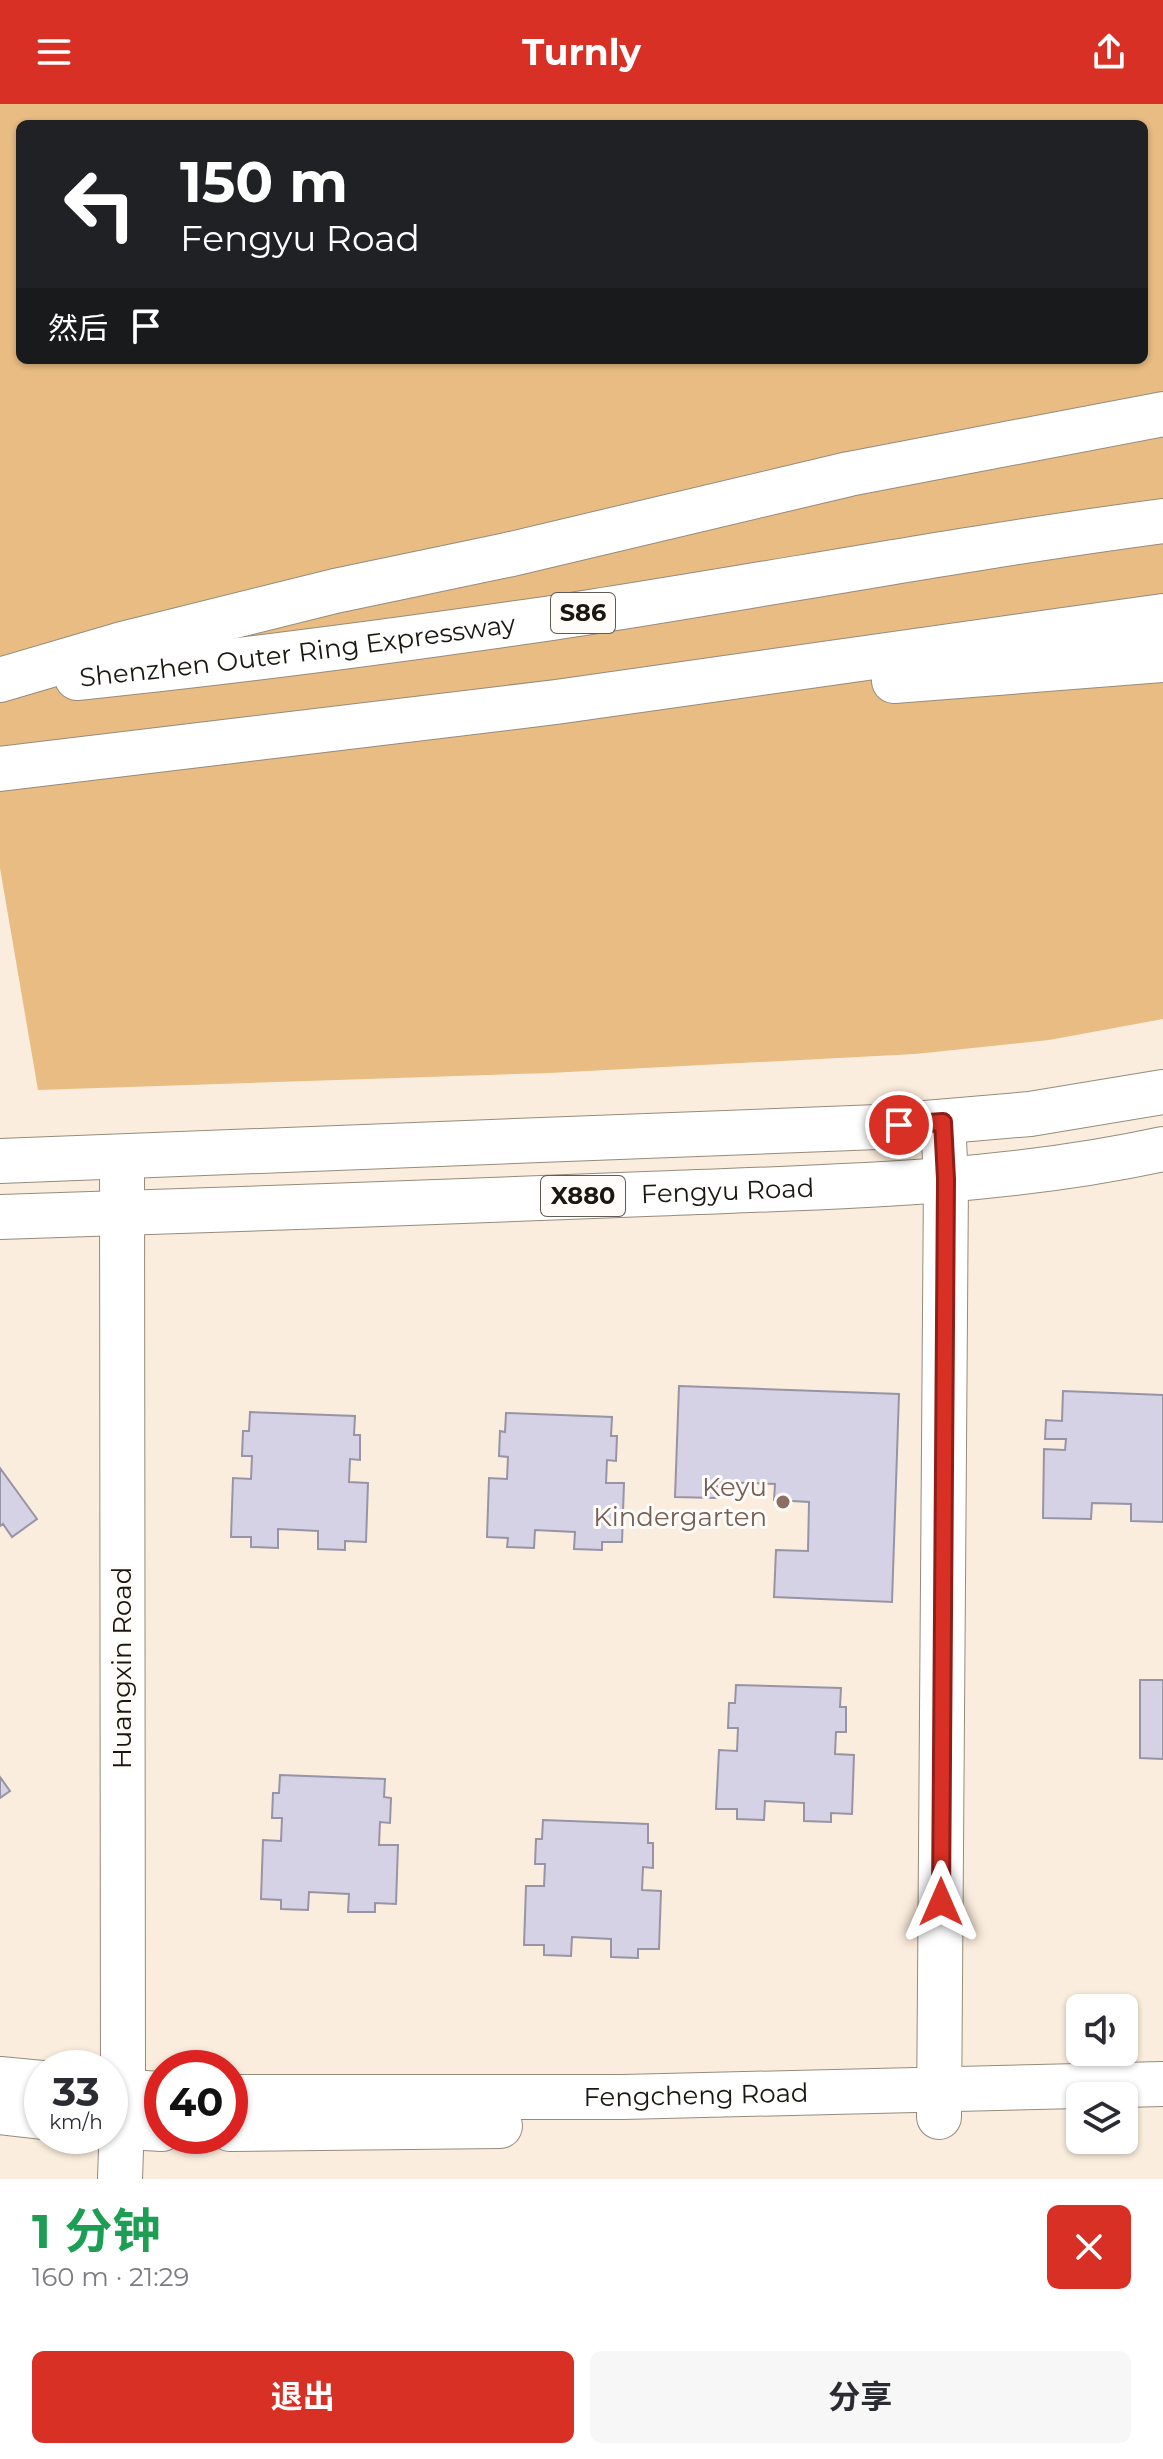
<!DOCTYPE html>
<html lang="zh">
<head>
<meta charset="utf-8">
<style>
	:root { --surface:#fff; --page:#f7f7f7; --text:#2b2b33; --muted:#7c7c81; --accent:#d93025 }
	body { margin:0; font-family:Montserrat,"Noto Sans SC",sans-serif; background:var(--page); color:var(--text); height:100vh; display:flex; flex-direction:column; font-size:30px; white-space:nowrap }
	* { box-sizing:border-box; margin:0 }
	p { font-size:26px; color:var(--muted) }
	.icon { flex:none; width:44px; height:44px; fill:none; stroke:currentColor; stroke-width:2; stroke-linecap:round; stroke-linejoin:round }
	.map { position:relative; height:2075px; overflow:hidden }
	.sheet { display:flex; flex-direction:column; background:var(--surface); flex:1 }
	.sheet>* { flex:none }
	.guide { position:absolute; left:16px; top:16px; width:1132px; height:244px; border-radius:12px; box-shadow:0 2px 6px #0004; background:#202124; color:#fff; overflow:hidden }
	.buttons { position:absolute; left:1066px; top:1890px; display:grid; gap:16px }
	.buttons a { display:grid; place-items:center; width:72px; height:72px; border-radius:12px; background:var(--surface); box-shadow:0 2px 6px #0004; font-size:40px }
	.speed { position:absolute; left:24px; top:1946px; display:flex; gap:16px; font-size:40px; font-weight:700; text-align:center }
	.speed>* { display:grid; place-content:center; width:104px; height:104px; border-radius:50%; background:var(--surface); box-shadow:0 2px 6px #0004; line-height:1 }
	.speed small { font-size:20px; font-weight:400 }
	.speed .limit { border:12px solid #d22; background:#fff; color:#111 }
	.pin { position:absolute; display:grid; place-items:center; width:68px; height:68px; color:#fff; margin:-34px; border:4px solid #fff; border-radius:50%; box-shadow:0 2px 8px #0007 }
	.me { position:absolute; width:88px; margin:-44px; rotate:0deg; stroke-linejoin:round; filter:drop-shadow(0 0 6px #0008) }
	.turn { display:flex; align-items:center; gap:28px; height:168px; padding:0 32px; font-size:36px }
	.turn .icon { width:104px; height:104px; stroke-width:2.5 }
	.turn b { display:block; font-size:56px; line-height:68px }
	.then { display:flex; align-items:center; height:76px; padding:0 32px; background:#0003; gap:16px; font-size:30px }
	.round { display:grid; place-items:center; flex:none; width:84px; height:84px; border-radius:12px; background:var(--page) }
	.head { display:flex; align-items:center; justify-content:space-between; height:136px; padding:0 32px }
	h1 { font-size:48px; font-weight:700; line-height:60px; color:#1e9e55 }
	.primary-button { display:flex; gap:16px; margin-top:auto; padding:16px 32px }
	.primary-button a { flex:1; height:92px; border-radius:12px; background:var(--accent); color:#fff; font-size:32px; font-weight:700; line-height:92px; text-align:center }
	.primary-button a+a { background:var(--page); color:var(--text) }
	header { display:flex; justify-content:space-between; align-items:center; height:104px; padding:0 32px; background:var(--accent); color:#fff; font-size:36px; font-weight:700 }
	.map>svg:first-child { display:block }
	.green { fill:#e8bc82; fill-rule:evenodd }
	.building { fill:#d6d2e5; stroke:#9794a5; stroke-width:2 }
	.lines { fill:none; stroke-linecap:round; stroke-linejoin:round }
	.minor-casing { stroke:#968b7b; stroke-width:46 }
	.major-casing { stroke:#968b7b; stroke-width:46 }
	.highway-casing { stroke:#968b7b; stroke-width:46 }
	.minor { stroke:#fff; stroke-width:44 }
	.major { stroke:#fff; stroke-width:44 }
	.highway { stroke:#fff; stroke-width:44 }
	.route-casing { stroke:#8d1f18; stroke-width:20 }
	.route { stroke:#d93025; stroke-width:14 }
	.education-dot { fill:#8d6e63; stroke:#fffcf9; stroke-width:3 }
	.labels { text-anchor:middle; stroke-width:6; stroke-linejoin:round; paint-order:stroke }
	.shield { fill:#fffcf9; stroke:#5f5b56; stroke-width:2 }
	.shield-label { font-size:24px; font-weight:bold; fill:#1a1610 }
	.street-label { font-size:26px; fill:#1a1610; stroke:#fffcf9 }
	.education-label { font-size:26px; fill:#785e54; stroke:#fffcf9; text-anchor:end }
</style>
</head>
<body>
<header><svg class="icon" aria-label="menu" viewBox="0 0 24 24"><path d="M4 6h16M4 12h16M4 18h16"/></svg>Turnly<svg class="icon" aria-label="share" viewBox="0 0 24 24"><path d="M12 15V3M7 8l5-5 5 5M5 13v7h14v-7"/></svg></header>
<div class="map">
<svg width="1163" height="2075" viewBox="0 0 1163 2075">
	<rect width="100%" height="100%" fill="#fbeddd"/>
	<path class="green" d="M0,0H1163V915L1049,936L915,950L549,969L38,986L0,764ZM20,20H1144V256H20Z"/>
	<path class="building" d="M679,1282L899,1290L892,1498L774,1493L776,1446L808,1447L809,1398L774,1396L775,1380L717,1378L716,1394L675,1393Z
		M1063,1287L1163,1291V1418L1131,1417V1400L1092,1399L1091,1415L1043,1414L1044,1345L1065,1346L1066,1335H1045L1046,1316L1062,1317Z
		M250,1308L355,1312L354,1331H360V1356L350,1355L349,1378L368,1379L366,1438L345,1437V1446L318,1445V1427L278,1425V1444L251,1443V1433H231L233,1374L251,1375L252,1352H242L243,1327H249Z
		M506,1309L612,1313L611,1332H617L616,1357L607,1356L606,1379H624L622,1438H602V1446L574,1445L575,1428L535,1426L534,1444L507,1443L508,1434L487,1433L489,1374L507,1375L508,1353L499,1352L500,1327L505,1328Z
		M0,1364L37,1415L12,1433L3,1420L0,1422Z
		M1140,1576H1163V1655L1140,1654Z
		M736,1581L841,1584L840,1603H846V1628H836L835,1650L854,1651L852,1710L831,1709V1718L804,1717V1699L765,1697L764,1716L737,1715V1705H716L719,1646L737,1647L738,1624H728L729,1599H735Z
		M280,1671L385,1675L384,1693L391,1694L390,1719L380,1718L379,1741H398L396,1800L375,1799V1808H348L349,1790L309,1788L308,1806L281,1805V1796L261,1795L263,1736L281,1737L282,1714H272L273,1689H279Z
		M0,1673L10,1687L0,1694Z
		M543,1716L648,1720V1739H653V1764L643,1763L642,1786L661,1787L659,1845H638V1854L611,1853V1835L572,1833L571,1852L544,1851V1841H524L526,1782H544L545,1760H535L536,1735H542Z"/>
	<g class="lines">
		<defs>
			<path id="minor" d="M939,2013L946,1075L943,1018
				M120,2075L123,1988L122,1054"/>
			<g id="major">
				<path d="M0,1057L878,1023L1030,1010L1163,988"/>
				<path id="s1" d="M0,1113C215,1107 431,1098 646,1090C818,1083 994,1082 1163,1045"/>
				<path d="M0,1975L42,1979"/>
				<path d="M110,1987L162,1990"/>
				<path id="s2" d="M230,1993H623L1163,1980"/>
				<path d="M0,2008L42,2013"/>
				<path d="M110,2022L162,2025"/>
				<path d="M230,2025L500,2022"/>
			</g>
			<g id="highway">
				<path id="s3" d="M77,574C236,558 394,537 552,514C756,483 959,444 1163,417"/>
				<path d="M0,576L122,540L335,487L507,451L849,370L1163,310"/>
				<path d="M894,577L1163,556"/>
				<path d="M0,665L556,598L1163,512"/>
			</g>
		</defs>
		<use href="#minor" class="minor-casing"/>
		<use href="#major" class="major-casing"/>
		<use href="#highway" class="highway-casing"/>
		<use href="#minor" class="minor"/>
		<use href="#major" class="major"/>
		<use href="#highway" class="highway"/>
	</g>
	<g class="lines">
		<defs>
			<path id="route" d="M899,1021L943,1018L946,1075L941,1798"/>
		</defs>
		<use href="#route" class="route-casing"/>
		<use href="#route" class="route"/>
	</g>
	<circle class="education-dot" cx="783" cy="1398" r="8"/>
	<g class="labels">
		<g class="shield">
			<rect x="551" y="489" width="64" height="40" rx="6"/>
			<rect x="541" y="1072" width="84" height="40" rx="6"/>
		</g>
		<g class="shield-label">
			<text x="583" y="517">S86</text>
			<text x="583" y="1100">X880</text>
		</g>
		<g class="street-label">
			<text dy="9" stroke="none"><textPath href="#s3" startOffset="222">Shenzhen Outer Ring Expressway</textPath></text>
			<text dy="9" stroke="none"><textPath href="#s1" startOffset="728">Fengyu Road</textPath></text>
			<text transform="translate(122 1564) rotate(-90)" y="9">Huangxin Road</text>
			<text dy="9" stroke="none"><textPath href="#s2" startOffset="466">Fengcheng Road</textPath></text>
		</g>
		<g class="education-label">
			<text x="767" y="1392">Keyu<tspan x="767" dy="30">Kindergarten</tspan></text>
		</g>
	</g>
</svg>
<div class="buttons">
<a><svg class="icon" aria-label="sound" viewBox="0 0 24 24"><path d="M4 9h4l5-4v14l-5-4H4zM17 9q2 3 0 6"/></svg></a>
<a><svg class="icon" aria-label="layers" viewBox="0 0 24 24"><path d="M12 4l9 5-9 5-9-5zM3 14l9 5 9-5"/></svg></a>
</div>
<div class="speed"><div>33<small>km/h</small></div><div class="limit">40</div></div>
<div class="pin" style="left:899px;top:1021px;background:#d93025"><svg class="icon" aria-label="arrive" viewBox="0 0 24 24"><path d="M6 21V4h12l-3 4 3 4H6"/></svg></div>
<svg class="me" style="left:941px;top:1798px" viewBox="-20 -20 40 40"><path d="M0-17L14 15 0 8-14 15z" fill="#d93025" stroke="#fff" stroke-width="4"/></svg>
<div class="guide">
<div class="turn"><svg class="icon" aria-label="left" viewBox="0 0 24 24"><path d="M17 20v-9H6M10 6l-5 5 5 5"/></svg><div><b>150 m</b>Fengyu Road</div></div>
<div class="then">然后<svg class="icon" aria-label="arrive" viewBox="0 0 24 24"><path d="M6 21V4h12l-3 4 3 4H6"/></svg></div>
</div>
</div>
<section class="sheet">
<div class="head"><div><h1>1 分钟</h1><p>160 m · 21:29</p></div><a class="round" style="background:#d93025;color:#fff"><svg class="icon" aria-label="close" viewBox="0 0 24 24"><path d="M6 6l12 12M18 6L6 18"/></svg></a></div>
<div class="primary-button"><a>退出</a><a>分享</a></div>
</section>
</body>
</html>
